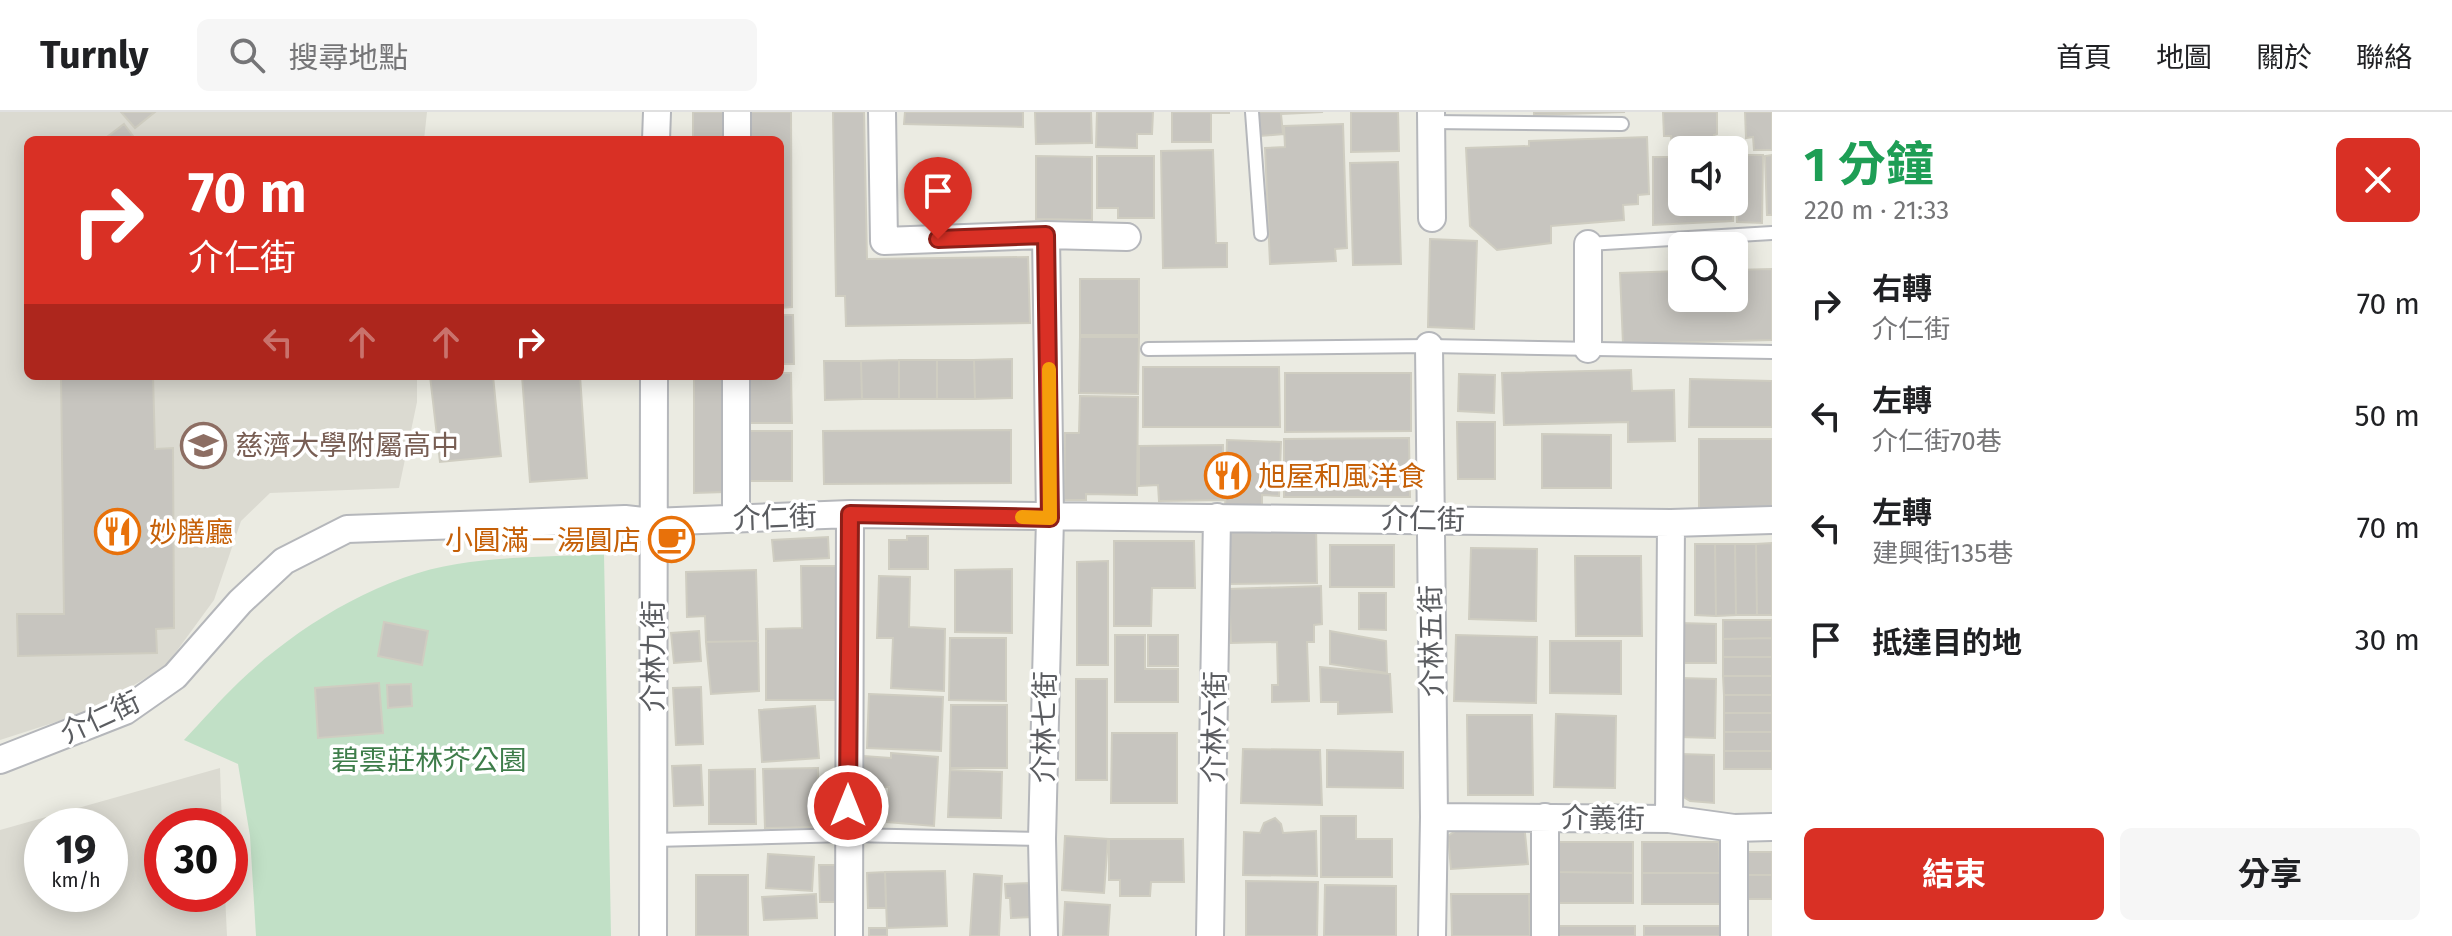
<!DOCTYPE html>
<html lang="zh-TW">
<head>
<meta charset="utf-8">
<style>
	:root { --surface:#fff; --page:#f6f6f6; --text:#202124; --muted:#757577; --line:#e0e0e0; --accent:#d93025 }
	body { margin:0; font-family:"Fira Sans","Noto Sans TC",sans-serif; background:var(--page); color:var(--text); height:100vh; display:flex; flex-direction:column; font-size:30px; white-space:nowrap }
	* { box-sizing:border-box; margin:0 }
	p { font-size:26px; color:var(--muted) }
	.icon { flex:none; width:44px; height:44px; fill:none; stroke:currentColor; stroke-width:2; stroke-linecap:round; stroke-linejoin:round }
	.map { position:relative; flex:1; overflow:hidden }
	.panel { display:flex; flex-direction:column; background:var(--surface); width:680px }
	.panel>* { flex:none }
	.top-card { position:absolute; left:24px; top:24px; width:760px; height:244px; border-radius:12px; box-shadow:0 4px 20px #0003; background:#d93025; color:#fff; overflow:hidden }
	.tools { position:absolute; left:1668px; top:24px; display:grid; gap:16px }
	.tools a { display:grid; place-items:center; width:80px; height:80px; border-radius:12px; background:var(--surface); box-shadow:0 4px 20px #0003; font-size:40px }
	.speed { position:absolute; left:24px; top:696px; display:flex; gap:16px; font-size:40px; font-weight:700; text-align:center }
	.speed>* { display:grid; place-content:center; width:104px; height:104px; border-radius:50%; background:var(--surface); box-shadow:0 4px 20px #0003; line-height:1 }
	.speed small { font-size:20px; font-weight:400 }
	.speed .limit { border:12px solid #d22; background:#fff; color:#111 }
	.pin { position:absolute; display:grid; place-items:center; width:68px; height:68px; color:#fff; margin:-82px -34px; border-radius:50% 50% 50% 0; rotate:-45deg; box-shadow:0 0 8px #0007 }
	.pin .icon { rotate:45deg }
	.me { position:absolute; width:88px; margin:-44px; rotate:0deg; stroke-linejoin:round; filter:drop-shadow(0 0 6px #0008) }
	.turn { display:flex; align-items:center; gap:28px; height:168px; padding:0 32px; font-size:36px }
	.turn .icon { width:104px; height:104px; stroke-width:2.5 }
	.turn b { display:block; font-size:56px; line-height:68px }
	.lanes { display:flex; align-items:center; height:76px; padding:0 32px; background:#0003; justify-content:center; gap:40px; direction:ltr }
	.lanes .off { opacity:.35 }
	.round { display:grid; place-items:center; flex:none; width:84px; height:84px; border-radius:12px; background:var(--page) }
	.headline { display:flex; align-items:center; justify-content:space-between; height:136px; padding:0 32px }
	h1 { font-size:48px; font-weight:700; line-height:60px; color:#1e9e55 }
	.cta { display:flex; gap:16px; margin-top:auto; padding:16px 32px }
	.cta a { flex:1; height:92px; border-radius:12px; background:var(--accent); color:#fff; font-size:32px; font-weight:700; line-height:92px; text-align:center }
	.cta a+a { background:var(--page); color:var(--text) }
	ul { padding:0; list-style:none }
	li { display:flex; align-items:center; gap:24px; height:112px; padding:0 32px }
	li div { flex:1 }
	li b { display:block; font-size:30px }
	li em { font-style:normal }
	header { display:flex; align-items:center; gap:48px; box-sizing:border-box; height:112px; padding:0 40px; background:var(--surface); border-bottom:2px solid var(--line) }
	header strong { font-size:38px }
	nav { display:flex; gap:44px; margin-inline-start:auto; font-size:28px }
	.search { width:560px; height:72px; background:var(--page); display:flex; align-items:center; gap:20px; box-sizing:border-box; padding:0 28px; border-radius:12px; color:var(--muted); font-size:30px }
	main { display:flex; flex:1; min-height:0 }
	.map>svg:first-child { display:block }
	.education { fill:#dbdad1; fill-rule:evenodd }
	.green { fill:#c1e0c6 }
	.building { fill:#c7c5bf; stroke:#cfcdc1; stroke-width:2 }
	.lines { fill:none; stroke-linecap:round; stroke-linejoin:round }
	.service-casing { stroke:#b5b7bb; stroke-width:16 }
	.minor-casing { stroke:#b5b7bb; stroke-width:30 }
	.service { stroke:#fff; stroke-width:12 }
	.minor { stroke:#fff; stroke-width:26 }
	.route-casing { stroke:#8d1f18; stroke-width:20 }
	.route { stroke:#d93025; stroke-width:14 }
	.slow { stroke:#f59e0b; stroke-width:14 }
	.labels { text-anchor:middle; stroke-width:7; stroke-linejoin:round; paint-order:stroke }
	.education-label { font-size:28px; fill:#785e54; stroke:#fff; text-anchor:start }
	.food-label { font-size:28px; fill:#c56008; stroke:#fff; text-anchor:start }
	.street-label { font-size:28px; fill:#5b5d61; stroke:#fff }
	.park-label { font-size:28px; fill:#3e7d4a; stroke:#fff }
</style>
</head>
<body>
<header>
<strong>Turnly</strong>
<div class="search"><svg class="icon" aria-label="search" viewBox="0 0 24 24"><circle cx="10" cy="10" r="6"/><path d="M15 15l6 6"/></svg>搜尋地點</div>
<nav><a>首頁</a><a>地圖</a><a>關於</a><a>聯絡</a></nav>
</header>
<main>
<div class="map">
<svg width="1772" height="824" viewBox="0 0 1772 824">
	<rect width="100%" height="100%" fill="#ebebe2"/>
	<path class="education" d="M0,0H427L424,28H28V264H417V290L399,376L270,381L241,409L214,488L165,555L87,600L0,628Z
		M220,656L222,714H162V782H225L227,824H0V718ZM42,714H110V782H42Z"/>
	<path class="green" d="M604,442L611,824H256L250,724L238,652L184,628C202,609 220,588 239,570C295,516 379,464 457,452C505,444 556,445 604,442Z"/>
	<path class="building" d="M121,0H155L135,16Z
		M693,0H723L724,28H693Z
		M739,0H791L792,195L780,196V28H739Z
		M833,0H864L867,147L1028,145L1030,211L846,214L845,184H836Z
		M905,0H1023V15L904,12Z
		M1035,0H1091L1092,31L1036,32Z
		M1097,0H1153L1152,22H1137V36L1096,35Z
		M1172,0H1229V1H1211V30H1172Z
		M1259,0H1323L1281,2L1283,22L1260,24Z
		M1351,0H1398L1399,39L1351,40Z
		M1534,0H1625L1534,3Z
		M1663,0H1717V22L1714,23V30L1672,33L1671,24H1664Z
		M1745,0H1772V38H1754L1753,25L1746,26Z
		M124,12L136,28H103Z
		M1343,12L1347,136L1335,137L1336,149L1270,152L1265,36L1285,35L1284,14Z
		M1647,25L1649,82L1638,83V92L1623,93L1624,108L1551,114V131L1497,138L1470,114L1466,36L1529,34V29Z
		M1213,38L1216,131H1227V155L1163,156L1161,39Z
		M1738,43H1763L1762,111L1737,110Z
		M1772,43V103H1767L1765,44Z
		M1036,44L1092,45V108L1036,107Z
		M1097,44H1154V106H1118V96H1097Z
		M1653,45H1673V56H1682V90H1733V109L1653,113Z
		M1398,50L1401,152L1353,153L1350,51Z
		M1430,127L1477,129L1474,217L1428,215Z
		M1772,157V228L1623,232L1620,161L1682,159V186H1734V158Z
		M1080,167H1139V223H1080Z
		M780,203H793L794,252H780Z
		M1080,225H1139L1138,282L1079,281Z
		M1012,247V286L975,287L974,248Z
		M899,248V287H862L861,249Z
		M899,248H937V287H899Z
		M937,248H974L975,287H937Z
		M824,249H861L862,287L825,288Z
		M1143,255H1279L1280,315H1143Z
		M1631,258L1632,279L1674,278L1675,329L1628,330V310L1504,313L1502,261Z
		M780,261H791L792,311H737V264H780Z
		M1285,261H1411V319L1285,320Z
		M1459,262L1495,263L1494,301L1458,299Z
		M61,264H153L155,337L173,336L174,516L156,517L157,541L18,544L17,502H64Z
		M430,264H493L501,344L440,350Z
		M522,264H580L587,366L530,370Z
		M694,264H724L725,380L694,381Z
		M1690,267L1772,269V315H1689Z
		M1080,284L1138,285L1137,383L1086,382V388H1064L1065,321H1079Z
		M1457,310H1495V367H1458Z
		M1011,318V371L824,372L823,319Z
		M737,319H792V369H737Z
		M1542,322L1611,323V376H1542Z
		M1409,326L1410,385H1284V327Z
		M1699,327H1772V403L1699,402Z
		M1227,328L1281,330L1279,384L1262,383V400L1225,399Z
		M1223,333L1224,388L1159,389L1158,373L1139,374V334Z
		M1316,414L1317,471L1227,472L1226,415Z
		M907,424H928V457H889V428H907Z
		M828,425L829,446L774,449L772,428Z
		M1114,429H1194L1195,476H1152L1151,514H1114Z
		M1772,431V503H1757L1756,432Z
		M1695,432H1715L1716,504L1695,503Z
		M1715,432H1735L1736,503L1716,504Z
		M1735,432H1756L1757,503H1736Z
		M1330,433H1394V475H1330Z
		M1471,436L1537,437L1536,509L1469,507Z
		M1575,444H1641L1642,524H1576Z
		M1108,449V553H1077V450Z
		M801,454H837L838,588H766V517L802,516Z
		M1012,457V521L955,520V458Z
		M756,458L758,529L706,530L705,504L687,505L686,460Z
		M879,464L910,465L909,515L945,517L944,579L891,576L893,526H877Z
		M1321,474L1322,512L1314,513V530H1307L1309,589L1272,590V573H1278L1277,530L1231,531L1229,477Z
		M1359,481H1386V518L1359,517Z
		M1723,508H1772V526L1723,527Z
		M384,510L428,519L422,553L378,544Z
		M1679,511L1716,512V551H1679Z
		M699,519L701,549L674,551L671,521Z
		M1330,519L1386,529L1387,561L1330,552Z
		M1115,523H1145V557H1178V590H1115Z
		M1148,523H1178V554H1148Z
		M1456,523L1537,525L1536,591L1454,589Z
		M950,526H1006V589L949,588Z
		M1772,526V545H1723V527Z
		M758,529L759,579L711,582L706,530Z
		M1550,529H1621V582L1550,581Z
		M1723,545H1772V564H1723Z
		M1320,555L1390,562L1392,600L1338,602V590H1321Z
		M1723,564H1772V583H1724Z
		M1680,566L1716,567L1715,626L1679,625Z
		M1076,567H1107V668H1076Z
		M379,571L383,621L318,626L315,576Z
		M411,572L412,594L388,596L387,573Z
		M701,575L703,632L676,633L673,576Z
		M869,582L943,585L941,639L867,636Z
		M1724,583H1772V601H1724Z
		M951,593H1007V656H950Z
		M815,594L819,646L762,650L759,598Z
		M1724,601H1772V620H1724Z
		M1556,602L1616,604L1615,676L1554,675Z
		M1467,603H1532L1533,683H1468Z
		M1724,620H1772V639H1724Z
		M1112,621H1177V691H1111Z
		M1243,637L1320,638L1322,693L1241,691Z
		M1327,638L1403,640V676L1327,675Z
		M1724,639H1772V657H1724Z
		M891,641L938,645L934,714L887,710L889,675L862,674L864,644L891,646Z
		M1680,642L1714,643V691L1690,689L1679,682Z
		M701,653L703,693L674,694L672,654Z
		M818,656L819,715L765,716L763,657Z
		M755,657L756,712H709V658Z
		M950,658L1002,660L1001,706L948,705Z
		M1321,704H1356V727H1392V765H1321Z
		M1275,706L1281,712L1283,721L1316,719L1317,764L1243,763L1244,720L1260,721L1264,711Z
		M1524,711L1528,752L1451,757L1448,724L1464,713Z
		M1065,724L1108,727L1104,781L1062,778Z
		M1109,727H1183L1184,770H1151L1150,784H1120V768H1109Z
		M1555,730H1633V761L1555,760Z
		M1642,730H1719L1720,761H1642Z
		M1748,740H1772V763H1748Z
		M768,742L814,745L812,779L766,776Z
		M819,753H843L844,790H820Z
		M945,759L947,814L887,816L885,760Z
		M885,760L886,796H868L867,761Z
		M1555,760L1633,761V791H1556Z
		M1642,761H1720V792H1642Z
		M974,762L1002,764L999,824H970Z
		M696,763H748V824H696Z
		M1748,763H1772V787H1748Z
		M1246,769L1318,770L1317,824H1246Z
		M1031,771L1033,805L1011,806L1010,786H1006L1005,772Z
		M1325,773L1396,774V824H1324Z
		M816,782L817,806L764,808L762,785Z
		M1451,782H1529L1530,824H1452Z
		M1065,790L1110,793L1108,824H1063Z
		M1558,814H1635V824H1557Z
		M1644,814H1722V824H1644Z
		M869,816H887V824H869Z"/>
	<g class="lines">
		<defs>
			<path id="service" d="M1252,0L1261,122
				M1431,10L1622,12
				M1588,132L1772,121
				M1148,237L1429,234L1772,240
				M654,728L848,723L1042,727"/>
			<path id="minor" d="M882,0L884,129L1046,123L1127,125
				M1431,0L1432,106
				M656,28L657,0
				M737,28V0
				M1429,234L1434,705L1432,824
				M1588,237V132
				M736,406V264
				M0,648L125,599L175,564L240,490L284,449L347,417L625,407L652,410L850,402L1671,411L1772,408
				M1434,705L1669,707L1734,716L1772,715
				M1669,707L1671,411
				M1734,716V824
				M653,824L654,264
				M849,824L850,402
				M1044,824L1042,727L1050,406L1046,123
				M1210,824L1217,405
				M1545,824V705"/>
		</defs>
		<use href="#service" class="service-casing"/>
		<use href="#minor" class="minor-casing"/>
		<use href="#service" class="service"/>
		<use href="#minor" class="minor"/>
	</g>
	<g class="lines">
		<defs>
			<path id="route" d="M848,694L850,402L1050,406L1046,123L938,127"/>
		</defs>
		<use href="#route" class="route-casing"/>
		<use href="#route" class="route"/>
		<path class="slow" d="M1022,405L1050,406L1049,257"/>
	</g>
	<defs>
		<symbol id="school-ring" viewBox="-11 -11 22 22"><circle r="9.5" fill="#fff" stroke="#8d6e63" stroke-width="1.5"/><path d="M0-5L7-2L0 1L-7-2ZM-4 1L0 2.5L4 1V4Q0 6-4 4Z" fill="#8d6e63"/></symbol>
		<symbol id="restaurant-ring" viewBox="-11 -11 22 22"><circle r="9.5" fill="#fff" stroke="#e8710a" stroke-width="1.5"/><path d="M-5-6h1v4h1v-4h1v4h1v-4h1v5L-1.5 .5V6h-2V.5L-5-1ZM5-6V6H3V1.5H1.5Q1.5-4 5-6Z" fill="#e8710a"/></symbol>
		<symbol id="cafe-ring" viewBox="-11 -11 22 22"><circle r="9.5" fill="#fff" stroke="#e8710a" stroke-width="1.5"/><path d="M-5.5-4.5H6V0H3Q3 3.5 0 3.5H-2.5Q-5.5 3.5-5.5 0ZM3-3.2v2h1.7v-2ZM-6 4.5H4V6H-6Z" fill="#e8710a"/></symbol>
	</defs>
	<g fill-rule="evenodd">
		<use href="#school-ring" x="178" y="308" width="51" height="51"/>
		<use href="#restaurant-ring" x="1202" y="338" width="51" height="51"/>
		<use href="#restaurant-ring" x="92" y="394" width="51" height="51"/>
		<use href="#cafe-ring" x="646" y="402" width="51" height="51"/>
	</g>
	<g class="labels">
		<g class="education-label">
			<text x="235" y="343">慈濟大學附屬高中</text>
		</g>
		<g class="food-label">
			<text x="1258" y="374">旭屋和風洋食</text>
			<text x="149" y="430">妙膳廳</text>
			<text x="641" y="438" text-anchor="end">小圓滿－湯圓店</text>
		</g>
		<g class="street-label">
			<text transform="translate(775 405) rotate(-2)" y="10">介仁街</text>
			<text transform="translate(1423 407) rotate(1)" y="10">介仁街</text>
			<text transform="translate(1431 529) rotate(-91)" y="10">介林五街</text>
			<text transform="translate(653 544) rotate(-90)" y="10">介林九街</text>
			<text transform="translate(100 605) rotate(-25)" y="10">介仁街</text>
			<text transform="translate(1044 615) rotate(-89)" y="10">介林七街</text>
			<text transform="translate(1214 615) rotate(-89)" y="10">介林六街</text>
			<text transform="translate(1603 706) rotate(1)" y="10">介義街</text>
		</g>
		<g class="park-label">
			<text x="429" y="658">碧雲莊林芥公園</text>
		</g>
	</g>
</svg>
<div class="tools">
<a><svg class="icon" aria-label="sound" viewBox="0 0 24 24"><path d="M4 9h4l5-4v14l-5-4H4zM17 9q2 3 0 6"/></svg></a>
<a><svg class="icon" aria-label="search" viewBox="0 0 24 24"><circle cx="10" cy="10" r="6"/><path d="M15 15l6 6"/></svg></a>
</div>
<div class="speed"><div>19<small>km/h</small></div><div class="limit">30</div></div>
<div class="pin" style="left:938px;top:127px;background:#d93025"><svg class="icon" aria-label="arrive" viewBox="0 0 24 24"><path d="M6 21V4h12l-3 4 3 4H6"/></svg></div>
<svg class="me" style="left:848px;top:694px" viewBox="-20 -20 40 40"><circle r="17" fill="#d93025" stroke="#fff" stroke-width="3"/><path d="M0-11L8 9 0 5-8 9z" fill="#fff"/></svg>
<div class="top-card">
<div class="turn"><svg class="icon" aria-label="right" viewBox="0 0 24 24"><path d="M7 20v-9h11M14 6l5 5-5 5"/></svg><div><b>70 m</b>介仁街</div></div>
<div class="lanes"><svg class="icon off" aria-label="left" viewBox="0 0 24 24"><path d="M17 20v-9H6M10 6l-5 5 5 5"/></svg><svg class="icon off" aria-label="ahead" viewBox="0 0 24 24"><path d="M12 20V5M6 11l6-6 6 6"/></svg><svg class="icon off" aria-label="ahead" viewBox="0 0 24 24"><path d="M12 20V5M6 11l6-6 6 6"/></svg><svg class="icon" aria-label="right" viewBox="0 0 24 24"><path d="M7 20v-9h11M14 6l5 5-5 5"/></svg></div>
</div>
</div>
<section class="panel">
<div class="headline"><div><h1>1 分鐘</h1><p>220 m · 21:33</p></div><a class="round" style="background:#d93025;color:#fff"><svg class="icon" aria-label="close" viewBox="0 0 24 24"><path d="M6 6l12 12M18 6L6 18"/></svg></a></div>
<ul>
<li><svg class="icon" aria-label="right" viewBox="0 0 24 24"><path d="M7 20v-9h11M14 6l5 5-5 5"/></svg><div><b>右轉</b><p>介仁街</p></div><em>70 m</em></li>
<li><svg class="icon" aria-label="left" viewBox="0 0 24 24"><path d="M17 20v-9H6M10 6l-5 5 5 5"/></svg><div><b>左轉</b><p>介仁街70巷</p></div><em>50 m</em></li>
<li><svg class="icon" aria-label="left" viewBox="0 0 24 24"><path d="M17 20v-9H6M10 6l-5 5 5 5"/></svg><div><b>左轉</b><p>建興街135巷</p></div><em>70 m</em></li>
<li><svg class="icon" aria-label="arrive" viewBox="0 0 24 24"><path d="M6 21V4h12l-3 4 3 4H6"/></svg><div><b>抵達目的地</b></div><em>30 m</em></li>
</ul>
<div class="cta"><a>結束</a><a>分享</a></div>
</section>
</main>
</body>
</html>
